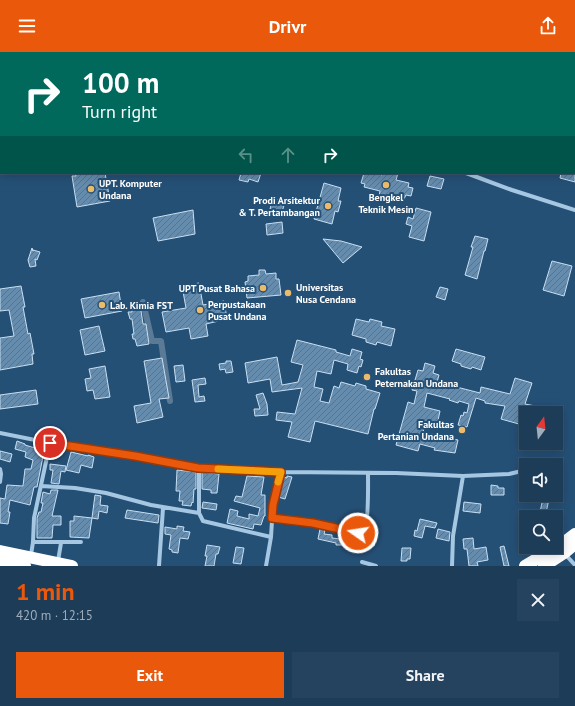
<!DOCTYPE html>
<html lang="en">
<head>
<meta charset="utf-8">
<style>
	:root { --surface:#1c3c58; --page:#25435e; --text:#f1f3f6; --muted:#a0adba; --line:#3a566e; --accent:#ea580c }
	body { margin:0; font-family:"PT Sans",sans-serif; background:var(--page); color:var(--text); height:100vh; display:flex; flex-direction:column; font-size:15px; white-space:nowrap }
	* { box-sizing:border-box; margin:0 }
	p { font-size:13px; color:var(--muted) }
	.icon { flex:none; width:22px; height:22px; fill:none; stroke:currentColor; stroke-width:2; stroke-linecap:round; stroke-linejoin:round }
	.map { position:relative; height:514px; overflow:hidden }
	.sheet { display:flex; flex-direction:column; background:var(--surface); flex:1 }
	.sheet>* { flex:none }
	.top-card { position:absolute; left:0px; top:0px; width:575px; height:122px; box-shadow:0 2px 10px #0003,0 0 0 1px var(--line); background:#00695c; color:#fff; overflow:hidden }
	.needle { width:26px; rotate:15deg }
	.controls { position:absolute; left:519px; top:354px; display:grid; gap:8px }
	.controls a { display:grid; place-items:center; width:44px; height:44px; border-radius:0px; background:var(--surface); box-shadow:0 2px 10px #0003,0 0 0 1px var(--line); font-size:20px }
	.pin { position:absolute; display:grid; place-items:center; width:34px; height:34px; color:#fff; margin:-17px; border:2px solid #fff; border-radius:50%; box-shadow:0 1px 4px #0007 }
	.me { position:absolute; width:44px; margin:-22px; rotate:283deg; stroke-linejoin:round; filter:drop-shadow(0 0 3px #0008) }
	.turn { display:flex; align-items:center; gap:14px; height:84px; padding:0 16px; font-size:18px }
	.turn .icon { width:52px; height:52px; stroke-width:2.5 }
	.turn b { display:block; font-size:28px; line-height:34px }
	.lanes { display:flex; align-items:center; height:38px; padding:0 16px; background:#0003; justify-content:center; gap:20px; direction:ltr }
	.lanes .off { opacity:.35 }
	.round { display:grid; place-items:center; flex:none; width:42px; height:42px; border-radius:0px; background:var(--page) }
	.headline { display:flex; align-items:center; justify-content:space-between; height:68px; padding:0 16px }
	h1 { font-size:24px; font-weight:800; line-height:30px; color:var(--accent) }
	.primary-button { display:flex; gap:8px; margin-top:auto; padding:8px 16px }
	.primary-button a { flex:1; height:46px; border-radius:0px; background:var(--accent); color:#fff; font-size:16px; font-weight:800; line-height:46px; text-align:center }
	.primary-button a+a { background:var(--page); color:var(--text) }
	header { display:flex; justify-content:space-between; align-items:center; height:52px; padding:0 16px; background:var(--accent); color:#fff; font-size:18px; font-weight:800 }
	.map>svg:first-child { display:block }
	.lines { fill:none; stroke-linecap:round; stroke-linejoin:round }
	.canal { stroke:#5a7a95; stroke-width:6 }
	.building { fill:url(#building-hatch); stroke:#c8dff2 }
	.street { stroke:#a6c7e2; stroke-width:4 }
	.highway { stroke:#fff; stroke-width:12 }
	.route-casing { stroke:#983908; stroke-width:10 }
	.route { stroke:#ea580c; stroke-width:7 }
	.slow { stroke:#f59e0b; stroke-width:7 }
	.poi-dot { fill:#ebbb6b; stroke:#255076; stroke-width:1.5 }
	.labels { text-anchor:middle; stroke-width:4; stroke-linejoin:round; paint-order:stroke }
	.poi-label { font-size:10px; font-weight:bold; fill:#fff; stroke:#255076; text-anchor:start }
</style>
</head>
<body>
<header><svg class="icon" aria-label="menu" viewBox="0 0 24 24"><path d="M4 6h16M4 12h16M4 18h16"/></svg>Drivr<svg class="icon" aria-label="share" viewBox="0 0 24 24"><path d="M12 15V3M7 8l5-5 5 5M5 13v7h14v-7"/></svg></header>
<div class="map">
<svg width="575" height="514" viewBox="0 0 575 514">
	<defs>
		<pattern id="building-hatch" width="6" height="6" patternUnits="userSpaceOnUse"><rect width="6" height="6" fill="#668cad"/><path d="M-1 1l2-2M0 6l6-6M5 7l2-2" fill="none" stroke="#5c7286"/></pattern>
	</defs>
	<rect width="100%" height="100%" fill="#255076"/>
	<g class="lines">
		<path class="canal" d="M143,250L152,289H161L170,349"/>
	</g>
	<path class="building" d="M75,121H105L110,149L77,155L72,124H76Z
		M241,121H261L258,130L249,127L248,130L239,128Z
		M364,121L369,122V121H374L382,123L383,121H398L396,128L409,131L408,135L413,136L411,144L406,143L404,147L390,143L389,147L379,144L380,139L364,135L365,132L361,131Z
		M561,121H575V130L560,126Z
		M430,124L444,127L441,137L427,134Z
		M324,131L341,136L338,149H341L338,160L335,159L332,172L314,167Z
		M273,146L285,150L282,160L278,159L277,161L273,160V158L270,157Z
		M416,156L431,160L424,189L409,185L412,174L406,172L408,165L413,167Z
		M193,158L195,182L158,189L153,166Z
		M282,170L283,181L267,183L266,172Z
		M475,184L488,187L485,199H484L477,227L465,223L473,195H471Z
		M323,187L341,189L362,195L343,211Z
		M32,196L33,199V198L40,200L37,208L35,207L36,214L30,215L28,208Z
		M552,209L572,214L564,244L543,238Z
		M259,218H265L266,222L276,221V227H279L281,243L247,246L245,230L248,229V224L259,223Z
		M199,231L203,253L224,249L227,267L206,272L208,284L191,287L189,276L166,280L162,260L186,256L182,234Z
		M21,234L25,255H23L28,282L30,281L34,302H32L33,312L0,318V286L14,284L9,258L0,259V237Z
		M440,235L448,237L445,248L436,245Z
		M119,240L122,259L85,266L81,247Z
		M140,252L143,272H146L149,292L137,294L135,287H133L132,282H134L132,267H130L128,260H132L131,254Z
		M356,267L369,270L370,267L382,270L381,274L395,277L391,294L377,290L376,293L366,290V287L352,283Z
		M99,274L105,299L85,303L80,278Z
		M297,288L336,298V300L350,304L352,297L362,300L360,307L363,308L361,315L359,314L357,321L347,318L348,312L334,308L331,322L317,319L314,335L323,337L320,349L329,351L334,334L339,336L341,330L355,334L356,331L366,334V337L380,341L375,357H374L368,382L315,369L310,390L288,385L292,370L276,368L277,360L295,362L302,336L272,340L270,327L248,331L245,311L277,305L282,333L298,330L303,313L291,310Z
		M456,297L485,305L481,318L472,315L471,317L461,314V312L452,309Z
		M162,306L169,346L159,347L163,365L137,371L134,354L151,351L144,309Z
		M226,309H231L233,320L226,321L225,317L220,318L219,312L226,311Z
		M425,311L435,314L433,321L439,323L437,330L480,341L481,335L510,342L515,326L532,331L525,352L541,355L539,361H526V374L501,367L505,354L485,351V349L476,346L467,375L458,373L461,363L463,364L464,360L467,361L469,352L459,349L458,351L449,348L450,347L427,341L424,355L440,359L437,373L426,370L423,380L458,388L455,401L434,398L435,396L420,392L418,399L396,393L408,350L414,352L417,339L412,338L418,318L423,319Z
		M183,313L185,329L176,330L174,314Z
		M105,314L110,345L95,347L93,338L87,339L85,327L91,326L89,317Z
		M205,326L206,332L198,333L199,345L204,344L205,349L195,350L192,328Z
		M36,338L38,352L0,357V343Z
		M263,341L267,352L268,363L255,364L254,357H260L256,343Z
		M17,389L25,392V393L35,396L36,392L45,394L37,435H34L30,453L10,448L8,460H10L8,472L0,471V446L5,447L7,433L23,434L25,417H31L33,408L25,405L26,400L15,397Z
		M0,399L12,402L10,410L0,407Z
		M71,400L88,404V403L94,405L92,416L81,413L79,421L66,418Z
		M50,412L66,414L65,420L61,419L59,432L51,431L53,418H50Z
		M177,418L196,420V437H194L193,451L192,450L191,454L182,453L183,449H179L180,439H176Z
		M202,420L219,422L217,441H211V438L202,437Z
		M247,424L264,425L261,443H265V464H264L261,473L254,472L253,477L227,471L230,457L238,459L237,464L249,467V462L258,464L260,456L234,449L236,444L242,445Z
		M287,424L292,425L285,447L278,445L283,425L287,426Z
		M491,433L498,434V436H504V443H491Z
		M51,438H58L52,464H61V473H53L52,486H37V466L39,460H41L43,451H41L43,440L50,442Z
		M95,443L101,444L100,453L108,454L107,461L99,459L98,467L92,466Z
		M542,443H550L545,465H539L543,446Z
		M203,450L217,452L216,458L202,456Z
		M464,450L481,452L480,461L463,459Z
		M127,458L159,463L158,471L125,466Z
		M74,464L92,466L89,486L70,485V469H74Z
		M420,467L437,471L435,476L425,474L422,486L414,484L415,478L417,479Z
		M177,474L184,475L183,479L190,480L188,487L180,486L178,501L172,500V498L169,497L171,483L165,482V475L177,477Z
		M320,477L325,478L324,482L332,483V486L341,487L342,481L369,487L368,488H375L374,494H359V492L345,490V493H336V491L318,487Z
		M438,477L450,480L449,489L436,486Z
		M473,486L474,497L486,495L488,508L477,510L478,514H469L467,497H464L463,487Z
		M207,493L220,495L218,502H216L214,514H205L207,504H205Z
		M504,494L509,514H504L500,495Z
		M236,495L244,496L241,512L233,511Z
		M402,496H411L410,507H407V509H401Z"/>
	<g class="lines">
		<path class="street" d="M121,0V1
			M239,1L240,0
			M466,121L512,138L575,158
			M0,381L50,391L135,404L199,415L281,420L396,421L463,424L509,422L526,418
			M537,413L543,409
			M199,415V461L203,469L271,485
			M0,417L1,422L0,430
			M41,434L75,436L106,441L151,453L199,461
			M272,466L313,471L358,481C361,480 362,480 364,478C369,472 368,431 368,421
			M33,490H81
			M564,501L575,513
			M31,503L33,490L34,466L50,391
			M58,509L61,491
			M362,510L376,514
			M159,514L163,456
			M266,514L271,485L273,453L281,420
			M452,514L453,484L463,424"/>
		<path class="highway" d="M0,499L72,514
			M0,509L25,514
			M525,514L562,492L575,482
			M544,514L564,501L575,492"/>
	</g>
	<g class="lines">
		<defs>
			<path id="route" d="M50,391L135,404L198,416L281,420L273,453L272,466L313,471L358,481"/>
		</defs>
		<use href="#route" class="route-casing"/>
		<use href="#route" class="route"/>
		<path class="slow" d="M218,417L281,420L278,430"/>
	</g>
	<g class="poi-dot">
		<circle cx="386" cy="133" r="4"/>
		<circle cx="91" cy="137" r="4"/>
		<circle cx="328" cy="154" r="4"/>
		<circle cx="263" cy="236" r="4"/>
		<circle cx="288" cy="241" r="4"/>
		<circle cx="102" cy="253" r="4"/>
		<circle cx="200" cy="258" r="4"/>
		<circle cx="367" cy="325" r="4"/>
		<circle cx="462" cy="378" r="4"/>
	</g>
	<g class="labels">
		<g class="poi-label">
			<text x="99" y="135">UPT. Komputer<tspan x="99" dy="12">Undana</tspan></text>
			<text x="386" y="149" text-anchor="middle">Bengkel<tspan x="386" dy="12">Teknik Mesin</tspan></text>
			<text x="320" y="152" text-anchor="end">Prodi Arsitektur<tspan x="320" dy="12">&amp; T. Pertambangan</tspan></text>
			<text x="296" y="239">Universitas<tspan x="296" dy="12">Nusa Cendana</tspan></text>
			<text x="255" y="240" text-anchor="end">UPT Pusat Bahasa</text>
			<text x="208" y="256">Perpustakaan<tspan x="208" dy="12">Pusat Undana</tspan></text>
			<text x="110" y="257">Lab. Kimia FST</text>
			<text x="375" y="323">Fakultas<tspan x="375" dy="12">Peternakan Undana</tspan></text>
			<text x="454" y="376" text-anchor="end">Fakultas<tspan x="454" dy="12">Pertanian Undana</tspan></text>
		</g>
	</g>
</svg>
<div class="controls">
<a><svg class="needle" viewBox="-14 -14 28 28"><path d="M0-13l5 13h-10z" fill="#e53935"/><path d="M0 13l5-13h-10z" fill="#a0adba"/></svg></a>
<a><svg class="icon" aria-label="sound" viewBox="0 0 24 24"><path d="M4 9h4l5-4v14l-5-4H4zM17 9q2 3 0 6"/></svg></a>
<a><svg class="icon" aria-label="search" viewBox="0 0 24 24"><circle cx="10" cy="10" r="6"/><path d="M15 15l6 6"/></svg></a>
</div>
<div class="pin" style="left:50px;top:391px;background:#d93025"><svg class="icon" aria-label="arrive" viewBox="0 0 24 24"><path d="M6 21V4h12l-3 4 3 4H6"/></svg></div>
<svg class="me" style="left:358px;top:481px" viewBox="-20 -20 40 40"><circle r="17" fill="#ea580c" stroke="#fff" stroke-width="3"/><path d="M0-11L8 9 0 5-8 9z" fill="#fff"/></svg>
<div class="top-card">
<div class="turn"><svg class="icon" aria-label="right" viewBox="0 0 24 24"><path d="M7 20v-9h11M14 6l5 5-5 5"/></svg><div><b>100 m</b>Turn right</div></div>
<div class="lanes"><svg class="icon off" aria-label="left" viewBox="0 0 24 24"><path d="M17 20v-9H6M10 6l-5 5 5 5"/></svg><svg class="icon off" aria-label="ahead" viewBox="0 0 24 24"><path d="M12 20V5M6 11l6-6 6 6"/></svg><svg class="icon" aria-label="right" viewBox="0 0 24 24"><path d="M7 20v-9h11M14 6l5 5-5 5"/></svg></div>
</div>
</div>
<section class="sheet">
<div class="headline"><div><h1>1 min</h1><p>420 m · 12:15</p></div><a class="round"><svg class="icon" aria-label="close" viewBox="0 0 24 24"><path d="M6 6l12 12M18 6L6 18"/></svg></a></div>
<div class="primary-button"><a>Exit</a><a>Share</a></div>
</section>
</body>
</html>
